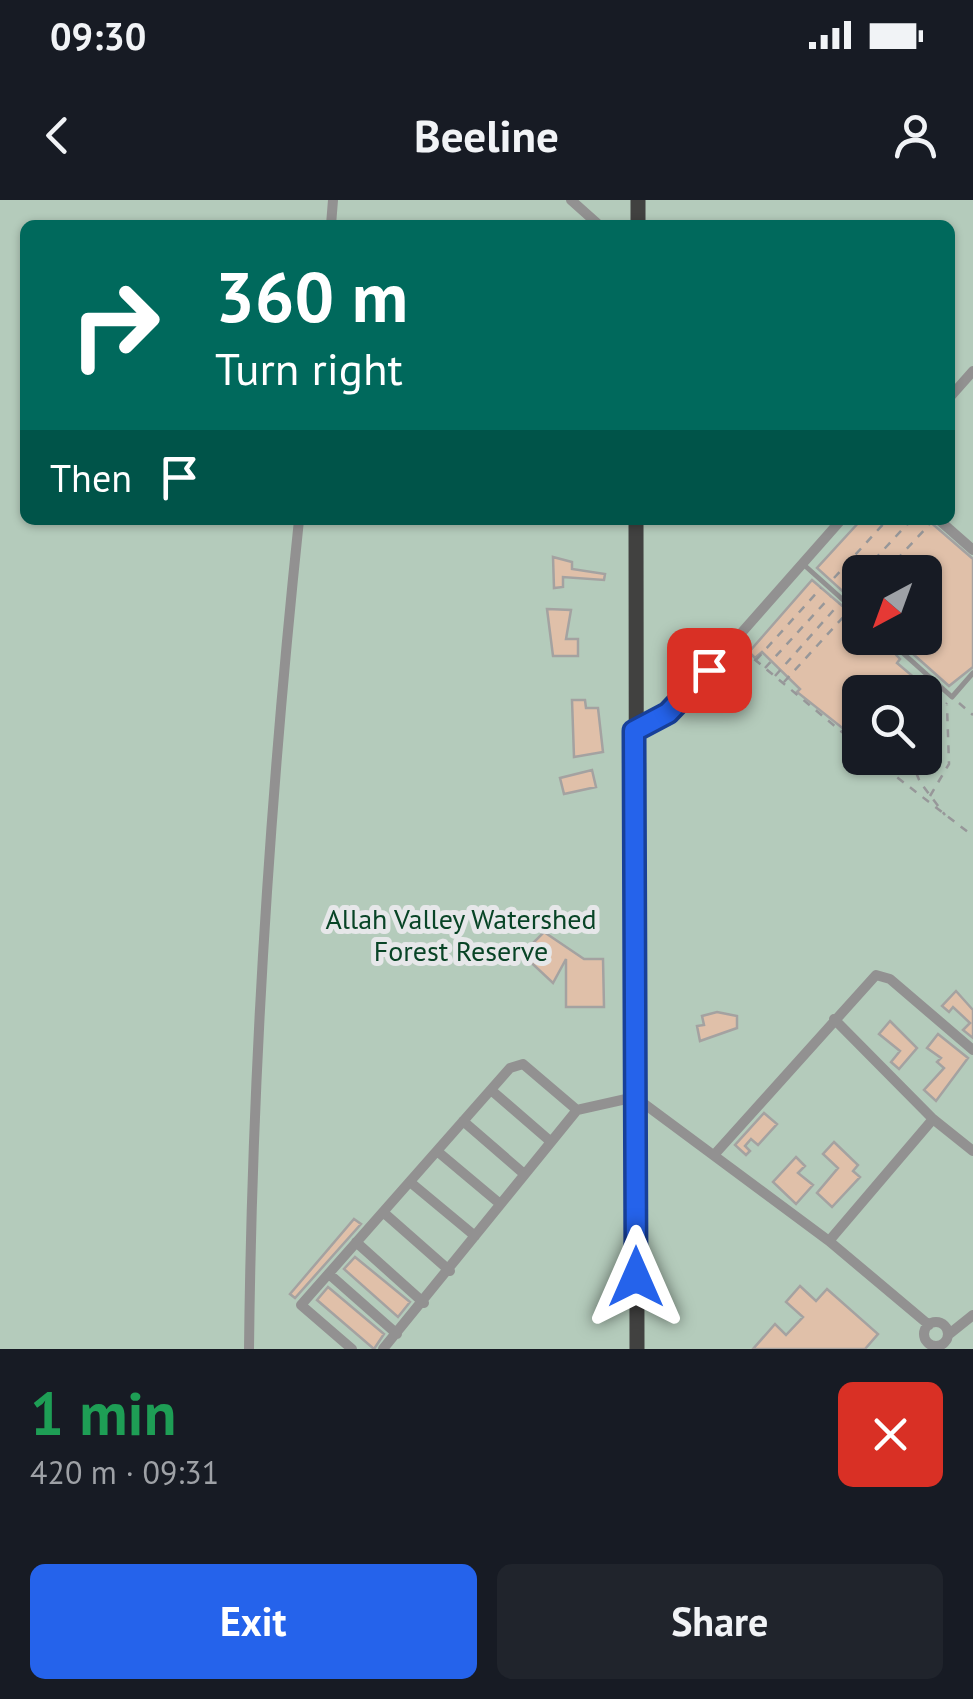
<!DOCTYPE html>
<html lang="en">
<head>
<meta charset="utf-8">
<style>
	:root { --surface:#171b24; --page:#20242c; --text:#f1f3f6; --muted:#9ea1a6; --accent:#2563eb }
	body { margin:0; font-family:"PT Sans",sans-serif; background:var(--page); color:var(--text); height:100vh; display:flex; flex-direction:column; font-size:38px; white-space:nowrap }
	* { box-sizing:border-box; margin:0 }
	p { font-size:32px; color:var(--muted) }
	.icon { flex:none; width:55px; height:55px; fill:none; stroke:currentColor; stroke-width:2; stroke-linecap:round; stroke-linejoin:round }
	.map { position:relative; height:1149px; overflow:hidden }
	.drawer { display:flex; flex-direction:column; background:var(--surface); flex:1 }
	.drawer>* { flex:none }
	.banner { position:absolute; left:20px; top:20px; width:935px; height:305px; border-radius:15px; box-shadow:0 2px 8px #0004; background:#00695c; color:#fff; overflow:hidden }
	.needle { width:65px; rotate:221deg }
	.controls { position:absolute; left:842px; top:355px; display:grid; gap:20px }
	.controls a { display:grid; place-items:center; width:100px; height:100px; border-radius:15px; background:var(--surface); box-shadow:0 2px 8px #0004; font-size:50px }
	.pin { position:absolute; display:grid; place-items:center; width:85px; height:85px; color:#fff; margin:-42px; border-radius:20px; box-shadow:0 5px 15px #0006 }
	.me { position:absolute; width:110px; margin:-55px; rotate:0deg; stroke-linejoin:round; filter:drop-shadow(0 0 8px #0008) }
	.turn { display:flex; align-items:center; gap:35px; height:210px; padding:0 30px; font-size:45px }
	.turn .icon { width:130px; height:130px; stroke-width:2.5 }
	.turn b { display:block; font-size:70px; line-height:85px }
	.then { display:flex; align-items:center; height:95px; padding:0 30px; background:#0003; gap:20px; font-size:38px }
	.round { display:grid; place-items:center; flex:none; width:105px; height:105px; border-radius:15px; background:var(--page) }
	.head { display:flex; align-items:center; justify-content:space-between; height:170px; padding:0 30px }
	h1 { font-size:60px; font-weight:800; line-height:75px; color:#1e9e55 }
	.cta { display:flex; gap:20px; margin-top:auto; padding:20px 30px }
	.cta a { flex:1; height:115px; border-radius:15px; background:var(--accent); color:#fff; font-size:40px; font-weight:800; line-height:115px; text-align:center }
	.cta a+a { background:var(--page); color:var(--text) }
	.status { display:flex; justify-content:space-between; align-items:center; height:70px; padding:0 50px; background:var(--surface); direction:ltr }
	.status svg { height:28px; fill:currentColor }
	header { display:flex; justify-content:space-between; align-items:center; height:130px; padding:0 30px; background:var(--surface); font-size:45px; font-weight:800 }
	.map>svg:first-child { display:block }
	.green { fill:#b4cbbb; fill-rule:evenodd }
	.building { fill:#e0c0a9; stroke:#a4a2a1; stroke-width:2.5 }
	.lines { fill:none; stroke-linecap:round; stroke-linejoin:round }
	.path { stroke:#979799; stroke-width:2.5; stroke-dasharray:8 8; stroke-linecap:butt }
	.service { stroke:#929191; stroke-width:5 }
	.minor { stroke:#929191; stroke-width:10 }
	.trunk { stroke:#414140; stroke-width:15 }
	.route-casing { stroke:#184099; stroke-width:25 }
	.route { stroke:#2563eb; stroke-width:18 }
	.labels { text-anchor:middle; stroke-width:10; stroke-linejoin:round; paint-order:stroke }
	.park-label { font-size:28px; fill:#084426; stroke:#e6e7e9 }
</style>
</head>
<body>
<div class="status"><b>09:30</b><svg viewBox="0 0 49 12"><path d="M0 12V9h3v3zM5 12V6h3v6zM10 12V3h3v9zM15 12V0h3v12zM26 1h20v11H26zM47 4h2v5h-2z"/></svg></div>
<header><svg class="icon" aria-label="back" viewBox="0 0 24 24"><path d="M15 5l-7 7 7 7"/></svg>Beeline<svg class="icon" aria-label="person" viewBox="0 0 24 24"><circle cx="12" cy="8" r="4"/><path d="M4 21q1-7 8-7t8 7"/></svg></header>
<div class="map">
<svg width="973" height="1149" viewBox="0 0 973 1149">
	<rect width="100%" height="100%" fill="#e6e7e9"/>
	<path class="green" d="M0,0H973V1149H0ZM25,25H950V320H25ZM860,372H925V438H860ZM860,492H925V558H860Z"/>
	<path class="building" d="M861,320L908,324L928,320L973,359V467L949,486L895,438H925V372H860L853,382L860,388V407L817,368Z
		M553,357L572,362V369L605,374L604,380L563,377V387L554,388Z
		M812,380L860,421V438H880L900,459L897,463L916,479L906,490L900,485L893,492H860V542L797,492L800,489L762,452L755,458L749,452Z
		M547,409L571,410L566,439H578V456H553Z
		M572,500H585L586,508H598L603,552L574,557Z
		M592,570L596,587L564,594L560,578Z
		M544,732L584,759H603L604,807H566V759L553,783L522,754Z
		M956,791L973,810V838L963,830L970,823L953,807L949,812L942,806Z
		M717,812L737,816V828L700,841L697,826L704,825L702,816Z
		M890,821L917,848L899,869L891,862L900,851L879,834Z
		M938,834L968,858L936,901L924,890L944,868L937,862L941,858L927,848Z
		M764,913L777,924L758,945L751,939L745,946L750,951L746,955L735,945Z
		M834,942L858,965L853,971L860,977L832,1007L817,993L838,968L823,954Z
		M796,957L805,966L798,973L813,985L796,1004L773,982Z
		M354,1019L361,1024L295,1098L290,1094Z
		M355,1057L410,1102L398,1117L344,1069Z
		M800,1086L816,1101L827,1089L878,1134L865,1149H753L775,1124L786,1135L803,1117L786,1102Z
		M328,1087L384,1134L374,1149L317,1100Z"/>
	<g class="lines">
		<path class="path" d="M863,372L911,320
			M885,372L929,325
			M834,378L887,320
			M845,393L860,376
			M742,449L860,547
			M756,460L821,388
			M765,468L830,397
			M775,476L839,404
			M784,482L846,414
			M918,492L926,483
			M959,503L973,515
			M925,528L947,503
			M872,558L973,636
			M910,558L920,582L945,615
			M930,596L949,564L947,505"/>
		<path class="service" d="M803,364L860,415
			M886,438L952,497L973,473"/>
		<path class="minor" d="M571,0L599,25
			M331,25L333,0
			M950,197L973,171
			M939,320L973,350
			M635,531L683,499L841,320
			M834,819L933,919L973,951
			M491,890L550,941
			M463,921L523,973
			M437,951L499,1003
			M714,955L876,775L890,779L973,850
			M410,982L475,1036
			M383,1012L450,1071
			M829,1041L933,919
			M356,1042L424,1103
			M329,1074L397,1134
			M924 1134a12 12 0 1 1 24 0a12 12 0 1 1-24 0Z
			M948,1135L973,1115
			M249,1149C252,871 270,596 299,320
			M352,1149L301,1105L510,868L523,864L577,910
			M383,1149L577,910L635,897L829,1041L929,1125"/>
		<path class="trunk" d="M638,0V25
			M636,320L637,1149"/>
	</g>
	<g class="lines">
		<defs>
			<path id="route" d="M636,1077L634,531L668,513L709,470"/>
		</defs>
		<use href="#route" class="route-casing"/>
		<use href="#route" class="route"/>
	</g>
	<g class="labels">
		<g class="park-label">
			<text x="461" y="729">Allah Valley Watershed<tspan x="461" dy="32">Forest Reserve</tspan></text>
		</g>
	</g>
</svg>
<div class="controls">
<a><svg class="needle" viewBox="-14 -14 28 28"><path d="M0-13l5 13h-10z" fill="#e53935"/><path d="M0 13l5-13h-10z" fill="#9ea1a6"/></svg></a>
<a><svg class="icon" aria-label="search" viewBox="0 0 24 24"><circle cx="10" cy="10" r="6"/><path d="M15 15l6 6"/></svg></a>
</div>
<div class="pin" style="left:709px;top:470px;background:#d93025"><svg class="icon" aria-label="arrive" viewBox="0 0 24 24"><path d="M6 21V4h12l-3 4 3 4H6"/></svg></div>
<svg class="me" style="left:636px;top:1077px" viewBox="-20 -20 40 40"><path d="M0-17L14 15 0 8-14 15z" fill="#2563eb" stroke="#fff" stroke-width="4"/></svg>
<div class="banner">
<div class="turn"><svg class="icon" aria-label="right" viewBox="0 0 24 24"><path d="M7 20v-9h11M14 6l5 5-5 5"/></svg><div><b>360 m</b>Turn right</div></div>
<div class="then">Then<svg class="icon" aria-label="arrive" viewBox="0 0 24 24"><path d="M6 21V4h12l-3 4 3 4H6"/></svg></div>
</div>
</div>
<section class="drawer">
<div class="head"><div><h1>1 min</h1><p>420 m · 09:31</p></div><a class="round" style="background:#d93025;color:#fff"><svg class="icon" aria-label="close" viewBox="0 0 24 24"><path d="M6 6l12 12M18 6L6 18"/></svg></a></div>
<div class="cta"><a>Exit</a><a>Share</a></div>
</section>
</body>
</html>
